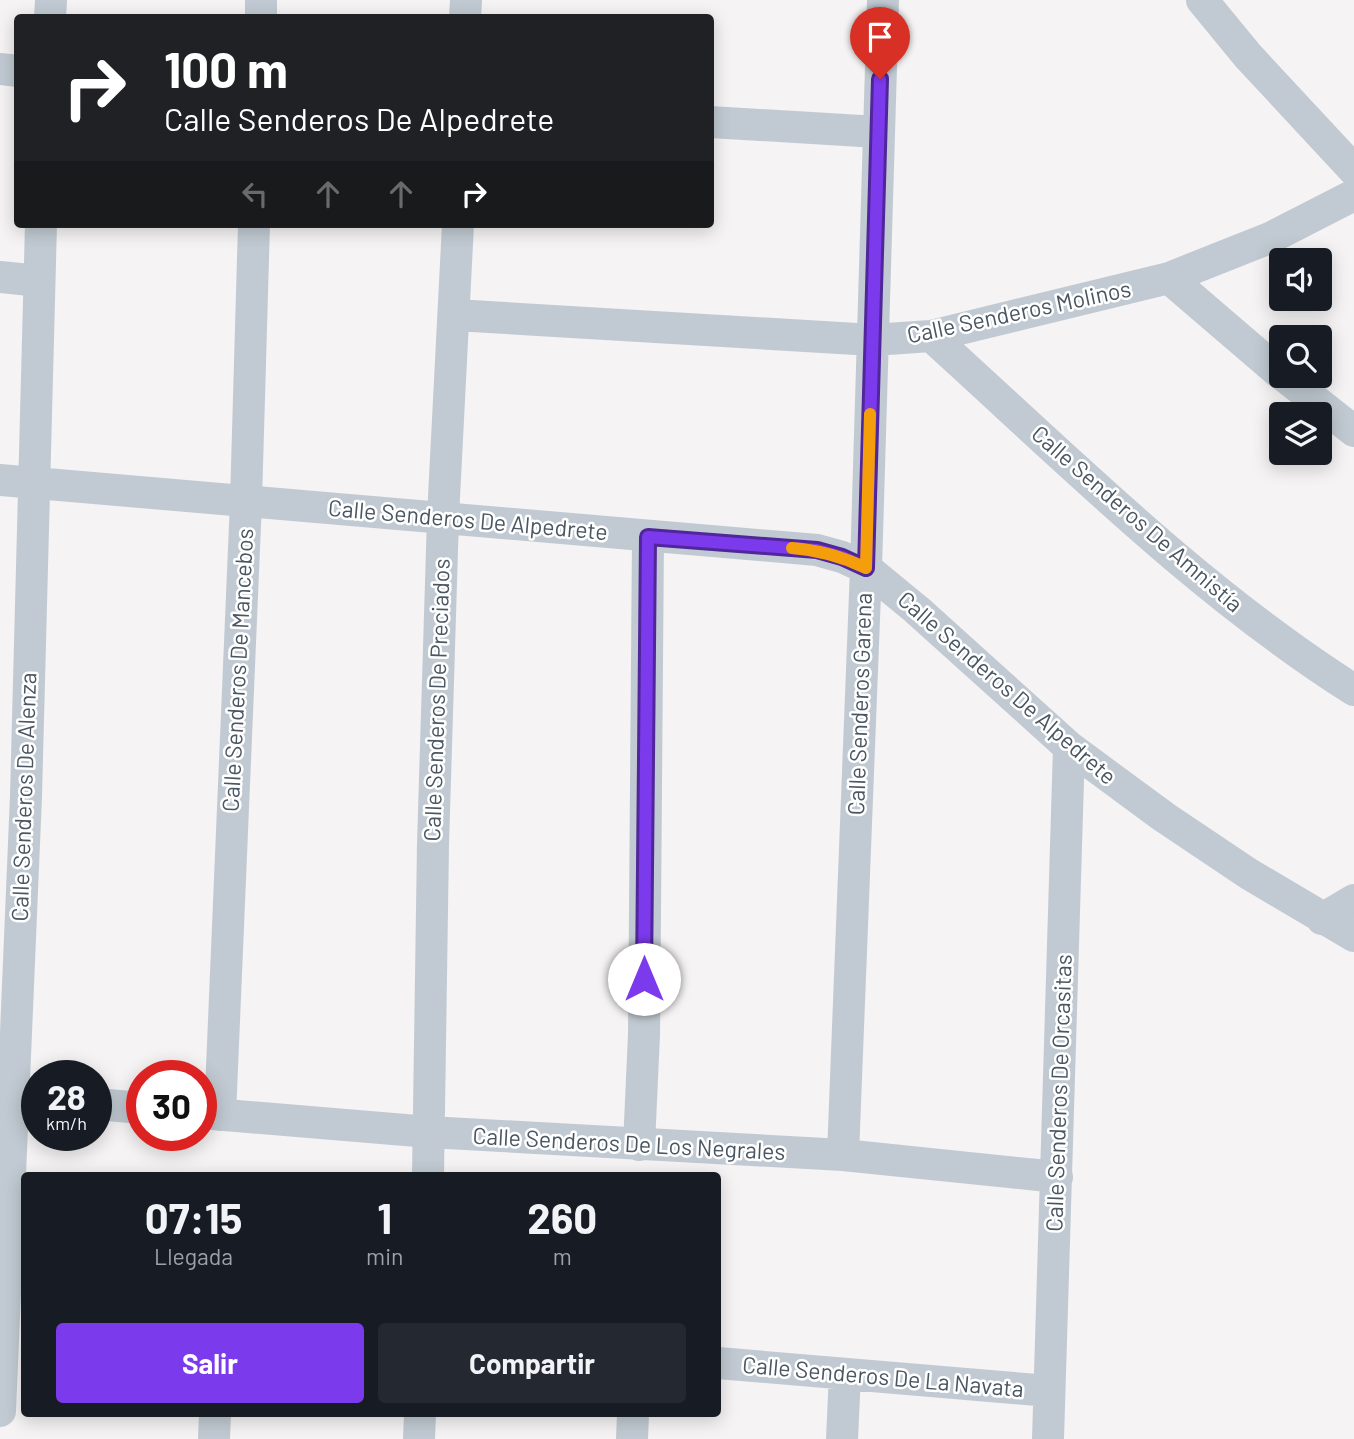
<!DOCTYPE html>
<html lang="es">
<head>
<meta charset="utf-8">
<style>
	:root { --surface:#171b24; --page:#242831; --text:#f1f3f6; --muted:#9ea1a6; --accent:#7c3aed }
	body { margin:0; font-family:Barlow,sans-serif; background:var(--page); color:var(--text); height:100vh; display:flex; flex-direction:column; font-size:26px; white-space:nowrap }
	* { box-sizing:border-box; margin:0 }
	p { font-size:23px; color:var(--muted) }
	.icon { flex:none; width:38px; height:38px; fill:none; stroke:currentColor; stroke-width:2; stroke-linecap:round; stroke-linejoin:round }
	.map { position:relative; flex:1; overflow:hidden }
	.side { position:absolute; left:21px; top:1172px; width:700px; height:245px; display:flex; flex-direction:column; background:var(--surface); border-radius:7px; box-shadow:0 4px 18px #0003 }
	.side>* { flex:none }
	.banner { position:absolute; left:14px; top:14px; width:700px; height:214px; border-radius:7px; box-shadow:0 4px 18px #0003; background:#202124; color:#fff; overflow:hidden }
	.fabs { position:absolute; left:1269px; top:248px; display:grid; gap:14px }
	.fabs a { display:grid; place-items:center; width:63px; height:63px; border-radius:7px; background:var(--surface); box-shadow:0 4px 18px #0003; font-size:35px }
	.speed { position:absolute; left:21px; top:1060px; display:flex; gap:14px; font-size:35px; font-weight:700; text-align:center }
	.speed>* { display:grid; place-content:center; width:91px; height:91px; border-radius:50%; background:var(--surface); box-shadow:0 4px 18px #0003; line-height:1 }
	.speed small { font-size:18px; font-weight:400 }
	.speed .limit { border:10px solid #d22; background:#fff; color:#111 }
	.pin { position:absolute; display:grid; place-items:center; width:60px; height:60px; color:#fff; margin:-72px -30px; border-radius:50% 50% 50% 0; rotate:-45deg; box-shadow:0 0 7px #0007 }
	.pin .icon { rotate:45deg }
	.me { position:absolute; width:77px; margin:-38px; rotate:0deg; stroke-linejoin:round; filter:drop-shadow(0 0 5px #0008) }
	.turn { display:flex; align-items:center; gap:24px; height:147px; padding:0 35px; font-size:32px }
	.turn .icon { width:91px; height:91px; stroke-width:2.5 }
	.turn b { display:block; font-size:49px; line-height:60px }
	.lanes { display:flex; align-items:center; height:66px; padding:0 35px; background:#0003; justify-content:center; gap:35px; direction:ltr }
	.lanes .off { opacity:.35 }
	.eta { display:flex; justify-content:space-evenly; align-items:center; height:119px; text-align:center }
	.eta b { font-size:42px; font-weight:700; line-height:49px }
	.action { display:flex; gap:14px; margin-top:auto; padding:14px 35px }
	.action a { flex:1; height:80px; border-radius:7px; background:var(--accent); color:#fff; font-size:28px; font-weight:700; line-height:80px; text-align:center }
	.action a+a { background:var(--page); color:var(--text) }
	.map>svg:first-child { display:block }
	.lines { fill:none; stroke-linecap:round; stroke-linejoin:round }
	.minor { stroke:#c1cad2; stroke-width:32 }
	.route-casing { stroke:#51269a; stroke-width:18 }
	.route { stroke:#7c3aed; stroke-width:12 }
	.slow { stroke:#f59e0b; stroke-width:12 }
	.labels { text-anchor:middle; stroke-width:5; stroke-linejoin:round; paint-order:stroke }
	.street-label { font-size:23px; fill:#4a5661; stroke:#fff }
</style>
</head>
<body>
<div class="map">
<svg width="1354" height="1439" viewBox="0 0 1354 1439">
	<rect width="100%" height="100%" fill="#f5f3f3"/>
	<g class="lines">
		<path class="minor" d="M1202,0L1248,56L1354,170
			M50,18L51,0
			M261,18V0
			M465,18L466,0
			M0,69L18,71
			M710,122L878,132
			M0,277L39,281
			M1169,278L1281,374
			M455,315L873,340L931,336L1169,278L1272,237L1354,195
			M931,336C1067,459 1198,591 1354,690
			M1284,376L1354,431
			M0,480L817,550L842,557L866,568L917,610L1069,747L1164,817L1249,874L1354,936
			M1322,919L1354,900
			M96,1104L142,1108
			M201,1113L429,1132L843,1155L1057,1177
			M220,1115L246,501L254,224
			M639,1145L644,1034L648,537
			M843,1155L866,568L883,0
			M428,1176L433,844L443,517L458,224
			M718,1363L1049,1391
			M0,1411L26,796L41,224
			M214,1439L215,1414
			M419,1439L420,1414
			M632,1439L633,1414
			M842,1439L845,1374
			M1048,1439L1069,747"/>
	</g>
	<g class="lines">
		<defs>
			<path id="route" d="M644,979L648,537L817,550L842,557L866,568L880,79"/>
		</defs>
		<use href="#route" class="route-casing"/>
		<use href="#route" class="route"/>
		<path class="slow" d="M792,548C819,550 841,556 866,568L870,414"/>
	</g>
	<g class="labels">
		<g class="street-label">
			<text transform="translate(1019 312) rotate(-12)" y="8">Calle Senderos Molinos</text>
			<text transform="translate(1137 519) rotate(41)" y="8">Calle Senderos De Amnistía</text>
			<text transform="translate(468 520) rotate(5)" y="8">Calle Senderos De Alpedrete</text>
			<text transform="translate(238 670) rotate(-87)" y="8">Calle Senderos De Mancebos</text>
			<text transform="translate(1007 688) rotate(41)" y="8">Calle Senderos De Alpedrete</text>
			<text transform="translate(437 700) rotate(-88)" y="8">Calle Senderos De Preciados</text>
			<text transform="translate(860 704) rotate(-88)" y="8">Calle Senderos Garena</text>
			<text transform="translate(24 797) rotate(-88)" y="8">Calle Senderos De Alenza</text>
			<text transform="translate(1059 1093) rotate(-88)" y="8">Calle Senderos De Orcasitas</text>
			<text transform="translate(629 1144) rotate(3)" y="8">Calle Senderos De Los Negrales</text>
			<text transform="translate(883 1377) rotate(5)" y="8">Calle Senderos De La Navata</text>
		</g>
	</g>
</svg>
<div class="fabs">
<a><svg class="icon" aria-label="sound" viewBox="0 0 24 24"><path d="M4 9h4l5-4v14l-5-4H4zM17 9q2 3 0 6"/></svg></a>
<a><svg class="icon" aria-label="search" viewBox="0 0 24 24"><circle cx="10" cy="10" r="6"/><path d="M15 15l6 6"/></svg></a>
<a><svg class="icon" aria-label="layers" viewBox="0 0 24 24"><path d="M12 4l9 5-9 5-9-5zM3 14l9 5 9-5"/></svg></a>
</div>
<div class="speed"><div>28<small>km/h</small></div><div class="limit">30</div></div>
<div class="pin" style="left:880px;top:79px;background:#d93025"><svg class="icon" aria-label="arrive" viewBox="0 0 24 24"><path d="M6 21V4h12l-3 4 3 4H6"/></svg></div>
<svg class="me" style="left:644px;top:979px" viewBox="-20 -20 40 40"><circle r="19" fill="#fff"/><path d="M0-13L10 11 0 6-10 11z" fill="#7c3aed"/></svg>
<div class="banner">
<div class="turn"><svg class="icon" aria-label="right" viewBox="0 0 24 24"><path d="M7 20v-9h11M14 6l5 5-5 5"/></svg><div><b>100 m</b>Calle Senderos De Alpedrete</div></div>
<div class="lanes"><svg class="icon off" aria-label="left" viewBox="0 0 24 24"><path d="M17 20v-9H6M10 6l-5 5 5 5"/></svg><svg class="icon off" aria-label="ahead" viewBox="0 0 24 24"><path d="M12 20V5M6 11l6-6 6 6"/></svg><svg class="icon off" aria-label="ahead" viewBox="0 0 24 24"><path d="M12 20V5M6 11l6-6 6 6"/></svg><svg class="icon" aria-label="right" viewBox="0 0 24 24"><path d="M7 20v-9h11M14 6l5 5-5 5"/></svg></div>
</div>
<section class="side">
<div class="eta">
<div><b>07:15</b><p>Llegada</p></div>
<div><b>1</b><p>min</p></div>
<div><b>260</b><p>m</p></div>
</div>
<div class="action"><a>Salir</a><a>Compartir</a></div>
</section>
</div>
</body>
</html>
